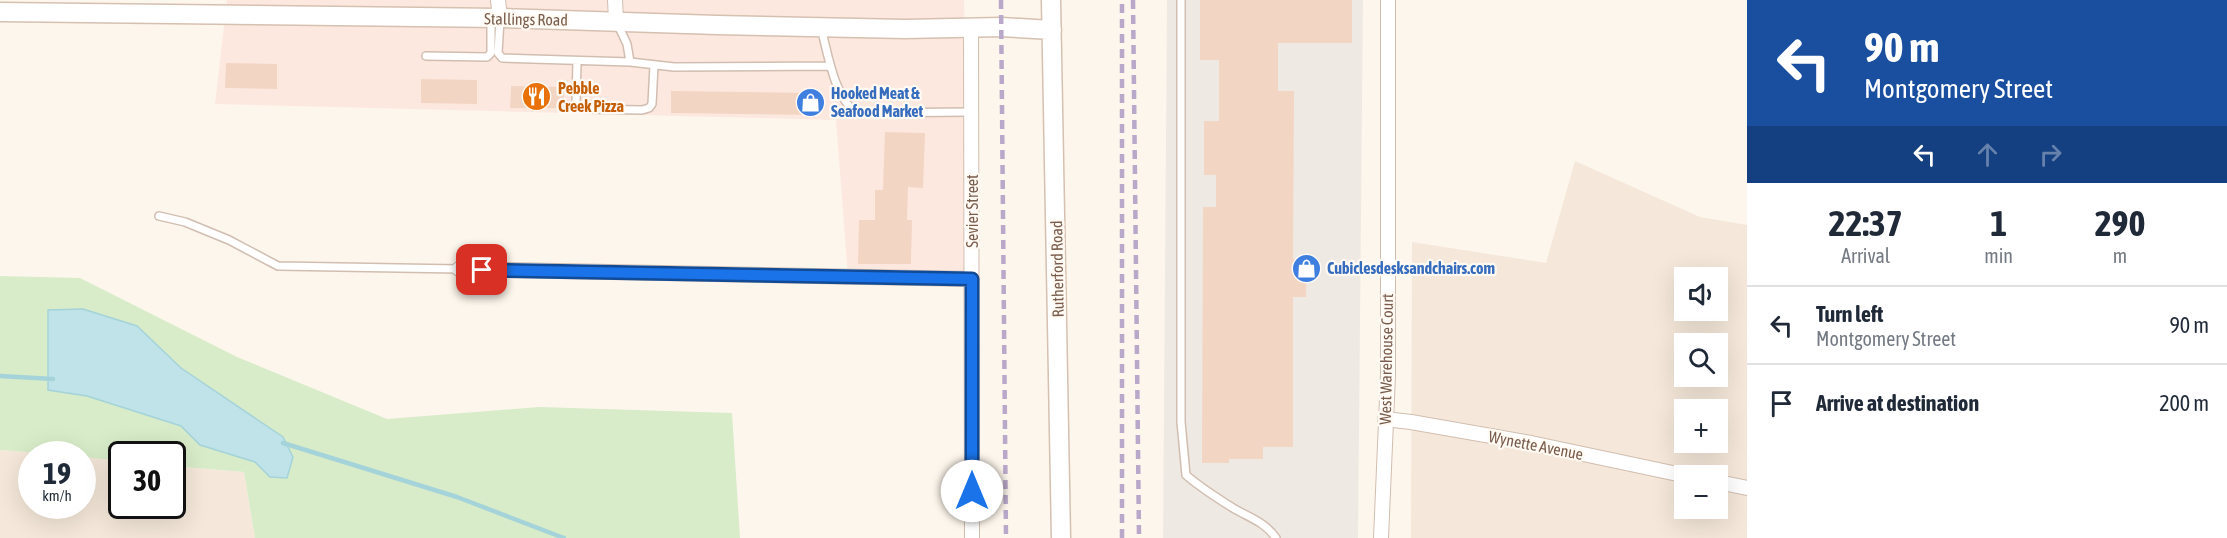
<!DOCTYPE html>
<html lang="en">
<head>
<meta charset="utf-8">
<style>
	:root { --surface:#fff; --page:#f2f2f3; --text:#1f2937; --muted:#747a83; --line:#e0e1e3 }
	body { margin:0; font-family:"Asap Condensed",sans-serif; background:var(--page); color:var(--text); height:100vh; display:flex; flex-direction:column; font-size:22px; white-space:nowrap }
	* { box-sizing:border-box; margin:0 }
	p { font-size:20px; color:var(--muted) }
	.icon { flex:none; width:33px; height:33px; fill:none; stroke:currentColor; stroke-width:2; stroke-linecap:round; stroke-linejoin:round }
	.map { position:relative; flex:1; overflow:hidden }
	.drawer { display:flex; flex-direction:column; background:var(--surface); width:480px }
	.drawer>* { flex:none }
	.banner { background:#1a4fa0; color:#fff; overflow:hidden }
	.controls { position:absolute; left:1674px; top:267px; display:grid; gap:12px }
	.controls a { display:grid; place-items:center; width:54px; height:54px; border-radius:0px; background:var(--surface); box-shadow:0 6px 24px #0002; font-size:30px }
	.speed { position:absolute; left:18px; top:441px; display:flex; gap:12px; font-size:30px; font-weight:700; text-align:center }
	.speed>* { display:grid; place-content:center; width:78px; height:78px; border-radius:50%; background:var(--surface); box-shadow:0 6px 24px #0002; line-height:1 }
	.speed small { font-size:15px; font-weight:400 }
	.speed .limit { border:3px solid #111; border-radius:9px; background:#fff; color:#111 }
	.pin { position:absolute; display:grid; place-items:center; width:51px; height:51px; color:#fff; margin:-26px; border-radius:12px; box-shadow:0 3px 9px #0006 }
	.me { position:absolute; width:66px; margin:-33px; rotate:0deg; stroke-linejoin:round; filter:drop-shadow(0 0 4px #0008) }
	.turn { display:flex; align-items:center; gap:21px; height:126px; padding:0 18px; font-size:27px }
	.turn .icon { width:78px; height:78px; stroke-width:2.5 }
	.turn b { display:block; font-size:42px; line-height:51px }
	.lanes { display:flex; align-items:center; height:57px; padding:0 18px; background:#0003; justify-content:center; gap:30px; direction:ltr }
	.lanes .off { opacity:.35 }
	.eta { display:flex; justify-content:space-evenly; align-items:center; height:102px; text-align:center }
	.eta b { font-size:36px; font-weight:700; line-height:42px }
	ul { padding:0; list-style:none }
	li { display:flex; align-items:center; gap:18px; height:78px; padding:0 18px; border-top:2px solid var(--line) }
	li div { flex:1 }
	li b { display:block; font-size:22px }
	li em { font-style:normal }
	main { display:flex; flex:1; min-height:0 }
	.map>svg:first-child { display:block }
	.residential { fill:#f5e8da; fill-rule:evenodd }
	.commercial { fill:#fde8e0 }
	.industrial { fill:#efe9e4 }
	.green { fill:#d8ecc9 }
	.water { fill:#bfe3e8; stroke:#a5d3da; stroke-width:1.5 }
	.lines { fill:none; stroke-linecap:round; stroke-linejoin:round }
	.stream { stroke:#a5d3da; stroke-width:4.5 }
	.building { fill:#f3d5c3 }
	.lane-casing { stroke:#d1beb0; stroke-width:10 }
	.street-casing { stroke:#d1beb0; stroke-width:16 }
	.secondary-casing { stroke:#d6c0b0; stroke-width:21 }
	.lane { stroke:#fff; stroke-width:7 }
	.street { stroke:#fff; stroke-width:14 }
	.secondary { stroke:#fff; stroke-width:18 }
	.rail { stroke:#b9a8c9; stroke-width:4.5; stroke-dasharray:9 6; stroke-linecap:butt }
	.route-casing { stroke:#114b97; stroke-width:15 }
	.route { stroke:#1a73e8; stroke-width:10 }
	.labels { text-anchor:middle; stroke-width:4.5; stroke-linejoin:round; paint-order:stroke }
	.street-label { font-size:16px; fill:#7a5c4d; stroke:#fffaf3 }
	.food-label { font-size:16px; font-weight:bold; fill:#c56008; stroke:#fffaf3; text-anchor:start }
	.shop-label { font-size:16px; font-weight:bold; fill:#366cbe; stroke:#fffaf3; text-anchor:start }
</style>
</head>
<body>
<main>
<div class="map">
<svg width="1747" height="538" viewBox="0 0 1747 538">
	<rect width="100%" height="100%" fill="#fdf6ec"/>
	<path class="residential" d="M1575,161L1700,217L1747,225V538H1411L1412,242L1546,263ZM1684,278H1718V310H1684ZM1684,344H1718V376H1684ZM1684,410H1718V442H1684ZM1684,476H1718V508H1684Z
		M0,450L53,454H32V506H82L83,457L121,461L122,506H172L173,466L244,472L255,538H0Z"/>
	<path class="commercial" d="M227,0H964L972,279L848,277L836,120L215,104Z"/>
	<path class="industrial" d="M1167,0H1363L1358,538H1163Z"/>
	<path class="green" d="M0,276L80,278L237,357L387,419L539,407L732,413L740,538H255L244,472L173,466L172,454H122L121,461L83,457L82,454H53L0,450Z"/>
	<path class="water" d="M83,309L137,326L181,368L283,437L293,457L287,478L270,477L255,462L200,445L181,426L87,396L48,390V310Z"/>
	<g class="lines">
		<path class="stream" d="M0,376L53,379
			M283,443L457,497L564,538"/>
	</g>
	<path class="building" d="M1200,0H1352V43H1278V91H1294L1293,259H1307L1306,297H1293V447H1263V459H1229V463H1202L1203,207H1216V175H1204V121H1219V60H1200Z
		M226,63L277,64V89L225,88Z
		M421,79L477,80V104L421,103Z
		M511,86L564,87V108H510Z
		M671,91L811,93L817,99V115L671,113Z
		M885,132L925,133L923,188L908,187L907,220H912L911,264H858L859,220H875V190H883Z"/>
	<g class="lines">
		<defs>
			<path id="lane" d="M1181,0V422L1186,475C1201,488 1217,498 1233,508C1250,518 1265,522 1276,538
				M500,19L498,53L502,58L630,62
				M617,23L627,44L630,62L674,67L830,66
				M821,28C828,54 834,96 856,113L972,112
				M426,56L487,57L491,53V20
				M577,61L576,103L584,109L642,110L649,108L652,104L654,65
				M159,216L185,222L229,240L278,266L459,269"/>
			<path id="street" d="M498,0L500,18
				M615,0L616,20
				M971,27L972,538
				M459,269L972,279
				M1385,419L1411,422L1531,443L1687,476
				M1718,482L1747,488
				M1381,538L1388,375V0"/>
			<path id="secondary" d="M1051,0L1061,538
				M0,12L500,18L717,25L905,29L1001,27L1052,30"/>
		</defs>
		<use href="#lane" class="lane-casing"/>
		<use href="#street" class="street-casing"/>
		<use href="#secondary" class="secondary-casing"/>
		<use href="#lane" class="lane"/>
		<use href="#street" class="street"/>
		<use href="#secondary" class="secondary"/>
		<path class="rail" d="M1001,0L1006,538
			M1133,0L1139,538
			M1122,538V0"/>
	</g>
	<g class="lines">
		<defs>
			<path id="route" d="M482,270L972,279V491"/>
		</defs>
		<use href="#route" class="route-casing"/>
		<use href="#route" class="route"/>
	</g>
	<defs>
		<symbol id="restaurant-disc" viewBox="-11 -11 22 22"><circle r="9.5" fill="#e8710a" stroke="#fffaf3"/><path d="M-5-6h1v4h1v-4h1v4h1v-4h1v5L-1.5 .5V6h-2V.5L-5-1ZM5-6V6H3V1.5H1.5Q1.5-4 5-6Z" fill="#fff"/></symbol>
		<symbol id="shop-disc" viewBox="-11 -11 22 22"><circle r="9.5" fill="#3f7fe0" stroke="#fffaf3"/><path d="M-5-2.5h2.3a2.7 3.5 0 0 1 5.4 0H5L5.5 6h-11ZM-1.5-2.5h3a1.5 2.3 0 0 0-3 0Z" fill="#fff"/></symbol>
	</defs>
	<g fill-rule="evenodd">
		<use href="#restaurant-disc" x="520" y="80" width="33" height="33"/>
		<use href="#shop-disc" x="794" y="86" width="33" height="33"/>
		<use href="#shop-disc" x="1290" y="252" width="33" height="33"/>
	</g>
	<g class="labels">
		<g class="street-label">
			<text transform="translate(526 19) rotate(1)" y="6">Stallings Road</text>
			<text transform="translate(972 211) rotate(-90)" y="6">Sevier Street</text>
			<text transform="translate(1057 269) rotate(-91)" y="6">Rutherford Road</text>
			<text transform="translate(1386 359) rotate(-89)" y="6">West Warehouse Court</text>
			<text transform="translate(1536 445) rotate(11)" y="6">Wynette Avenue</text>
		</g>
		<g class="food-label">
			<text x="558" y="94">Pebble<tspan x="558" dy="18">Creek Pizza</tspan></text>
		</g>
		<g class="shop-label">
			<text x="831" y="99">Hooked Meat &amp;<tspan x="831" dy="18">Seafood Market</tspan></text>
			<text x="1327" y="274">Cubiclesdesksandchairs.com</text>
		</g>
	</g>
</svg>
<div class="controls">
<a><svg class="icon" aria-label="sound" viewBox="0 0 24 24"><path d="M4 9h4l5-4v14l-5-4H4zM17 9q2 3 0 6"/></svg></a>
<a><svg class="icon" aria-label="search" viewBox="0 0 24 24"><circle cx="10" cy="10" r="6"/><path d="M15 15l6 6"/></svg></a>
<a>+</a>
<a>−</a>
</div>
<div class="speed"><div>19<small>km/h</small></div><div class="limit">30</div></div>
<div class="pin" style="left:482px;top:270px;background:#d93025"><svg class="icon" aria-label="arrive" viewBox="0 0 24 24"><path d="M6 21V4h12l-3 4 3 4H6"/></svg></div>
<svg class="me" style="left:972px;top:491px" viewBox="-20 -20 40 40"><circle r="19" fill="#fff"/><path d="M0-13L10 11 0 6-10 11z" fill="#1a73e8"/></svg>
</div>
<section class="drawer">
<div class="banner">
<div class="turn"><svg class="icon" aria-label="left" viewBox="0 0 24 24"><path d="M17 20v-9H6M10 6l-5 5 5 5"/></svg><div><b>90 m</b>Montgomery Street</div></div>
<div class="lanes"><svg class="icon" aria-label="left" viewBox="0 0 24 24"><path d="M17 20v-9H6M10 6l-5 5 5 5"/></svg><svg class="icon off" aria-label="ahead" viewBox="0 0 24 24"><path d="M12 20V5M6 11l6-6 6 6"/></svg><svg class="icon off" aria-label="right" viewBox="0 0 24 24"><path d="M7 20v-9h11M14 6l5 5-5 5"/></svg></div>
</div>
<div class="eta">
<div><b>22:37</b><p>Arrival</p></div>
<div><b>1</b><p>min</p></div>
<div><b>290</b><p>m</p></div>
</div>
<ul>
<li><svg class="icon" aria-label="left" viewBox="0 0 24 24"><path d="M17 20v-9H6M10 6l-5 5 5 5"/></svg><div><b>Turn left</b><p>Montgomery Street</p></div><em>90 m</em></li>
<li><svg class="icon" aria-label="arrive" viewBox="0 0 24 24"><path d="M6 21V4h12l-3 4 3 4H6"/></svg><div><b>Arrive at destination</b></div><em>200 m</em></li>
</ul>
</section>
</main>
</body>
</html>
